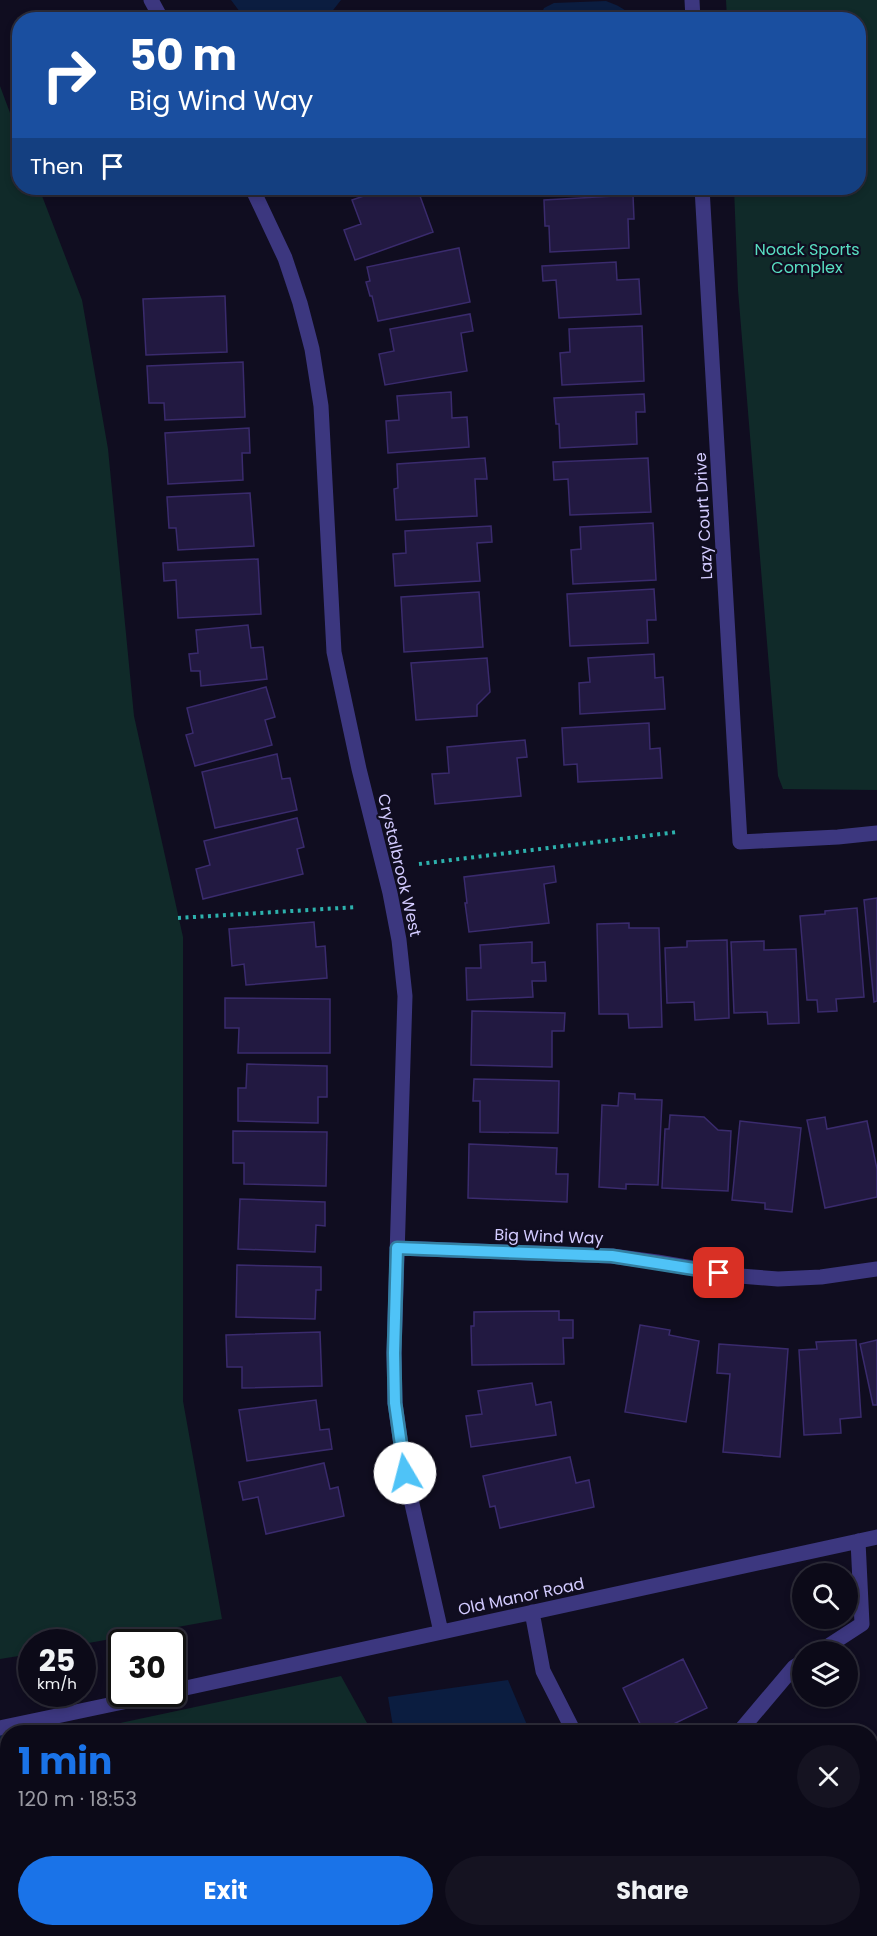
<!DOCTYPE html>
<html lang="en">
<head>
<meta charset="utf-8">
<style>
	:root { --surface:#0c0a18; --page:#151321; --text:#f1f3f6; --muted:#9a9aa2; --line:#2c2b37; --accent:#1a73e8 }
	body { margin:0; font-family:Poppins,sans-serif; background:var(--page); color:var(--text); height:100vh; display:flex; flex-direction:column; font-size:22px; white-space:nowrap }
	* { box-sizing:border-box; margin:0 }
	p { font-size:20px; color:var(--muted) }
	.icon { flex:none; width:33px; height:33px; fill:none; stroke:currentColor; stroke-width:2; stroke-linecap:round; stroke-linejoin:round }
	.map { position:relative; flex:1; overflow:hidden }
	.side { position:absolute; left:0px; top:1725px; width:878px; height:212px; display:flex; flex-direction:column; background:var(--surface); border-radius:24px 24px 0 0; box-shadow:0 3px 9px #0003,0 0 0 2px var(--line) }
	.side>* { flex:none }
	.hud { position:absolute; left:12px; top:12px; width:854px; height:183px; border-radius:24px; box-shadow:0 3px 9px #0003,0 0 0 2px var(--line); background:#1a4fa0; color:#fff; overflow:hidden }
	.fabs { position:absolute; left:792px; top:1563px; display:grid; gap:12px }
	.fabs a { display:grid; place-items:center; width:66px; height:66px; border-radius:50%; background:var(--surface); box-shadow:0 3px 9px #0003,0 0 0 2px var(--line); font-size:30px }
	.speed { position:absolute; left:18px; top:1629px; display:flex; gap:12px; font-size:30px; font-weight:700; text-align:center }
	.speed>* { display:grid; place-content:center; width:78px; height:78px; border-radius:50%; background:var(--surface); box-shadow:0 3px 9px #0003,0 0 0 2px var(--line); line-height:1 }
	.speed small { font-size:15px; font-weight:400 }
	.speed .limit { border:3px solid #111; border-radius:9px; background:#fff; color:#111 }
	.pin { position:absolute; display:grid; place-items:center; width:51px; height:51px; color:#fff; margin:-26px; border-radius:12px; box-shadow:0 3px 9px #0006 }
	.me { position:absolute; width:66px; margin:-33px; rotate:352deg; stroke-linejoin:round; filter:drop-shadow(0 0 4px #0008) }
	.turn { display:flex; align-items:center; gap:21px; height:126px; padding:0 18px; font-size:27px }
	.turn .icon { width:78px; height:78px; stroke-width:2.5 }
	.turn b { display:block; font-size:42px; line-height:51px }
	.then { display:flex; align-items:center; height:57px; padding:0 18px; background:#0003; gap:12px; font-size:22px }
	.round { display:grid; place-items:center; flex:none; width:63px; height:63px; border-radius:32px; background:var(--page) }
	.head { display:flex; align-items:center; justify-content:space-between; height:102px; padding:0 18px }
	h1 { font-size:36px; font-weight:700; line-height:45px; color:var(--accent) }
	.action { display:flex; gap:12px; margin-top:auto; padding:12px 18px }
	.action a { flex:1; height:69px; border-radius:36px; background:var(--accent); color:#fff; font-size:24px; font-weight:700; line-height:69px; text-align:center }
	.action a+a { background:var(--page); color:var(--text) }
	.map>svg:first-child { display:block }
	.green { fill:#102a29 }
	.water { fill:#0b1d40 }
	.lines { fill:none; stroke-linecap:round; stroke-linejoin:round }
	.river { stroke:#0b1d40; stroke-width:52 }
	.building { fill:#221941; stroke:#3a2b6d; stroke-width:1.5 }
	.path { stroke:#2db1ad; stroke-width:4; stroke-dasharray:3 4.5; stroke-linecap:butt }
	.minor { stroke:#3c377f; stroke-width:15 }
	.route-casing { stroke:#337fa1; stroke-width:15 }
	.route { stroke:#4fc3f7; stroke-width:10 }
	.labels { text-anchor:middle; stroke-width:4.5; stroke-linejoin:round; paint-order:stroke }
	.park-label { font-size:16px; fill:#58dec1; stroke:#100d20 }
	.street-label { font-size:16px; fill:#d3cbff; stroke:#100d20 }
</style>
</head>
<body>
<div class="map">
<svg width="877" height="1936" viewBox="0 0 877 1936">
	<rect width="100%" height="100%" fill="#100d20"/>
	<path class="green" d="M726,0H877V790L783,789L778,776L738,290L734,188H858V20L727,19Z
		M0,86L19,137L20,188H39L82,300L108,449L134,716L183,937V1401L222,1619L83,1644L82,1642H32L31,1654L0,1659Z
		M341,1676L372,1732H78Z
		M7,1748H8L7,1809L0,1802V1749Z
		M196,1929H465L468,1936H203Z"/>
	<path class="water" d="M231,0H341L330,14L321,20L256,19L240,12Z
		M606,1C616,5 627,8 631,19H539L544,8L554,3Z
		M508,1680L530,1732H394L388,1697Z"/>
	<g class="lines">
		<path class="river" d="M7,1747L8,1748
			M304,1929L311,1936"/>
	</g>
	<path class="building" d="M387,188H432L434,191L420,196L433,232L355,260L344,230L361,224L352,200Z
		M633,195L634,219H628L629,248L550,252L549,226H545L544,200Z
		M459,248L470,302L378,321L372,296H370L366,282L370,281L367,267Z
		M616,262L617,280L639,279L641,314L559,318L556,280L543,281L542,266Z
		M225,296L227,352L146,355L143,299Z
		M470,314L473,331L461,333L467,371L385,385L379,354L394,351L390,329Z
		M642,326L644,381L562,385L560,353L570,352L569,329Z
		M243,362L245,417L165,420L164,403H149L147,366Z
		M451,392L452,418L467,417L469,447L388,453L386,421L399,420L397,396Z
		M644,394L645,412H636L637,444L560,448L559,424H556L554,398Z
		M249,428L250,453H242L243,480L168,484L165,433Z
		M485,458L487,479H475L477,516L396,520L394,489L398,488L397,464Z
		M648,458L651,512L570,515L568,479L554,480L553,462Z
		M250,493L254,546L178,550L176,528H169L167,497Z
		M653,523L656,580L573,584L571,550L581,549L580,527Z
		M491,526L492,542L477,543L480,581L395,586L393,554L406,553L405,531Z
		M258,559L261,614L178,618L176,580L164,581L163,563Z
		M654,589L656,620H647L648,643L570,646L567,594Z
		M479,592L483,647L404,652L401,597Z
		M248,625L251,648L263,647L267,679L201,686L200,671H191L189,654L198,653L196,630Z
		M654,654L655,678L663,677L665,709L580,714L579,683L590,682L588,658Z
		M487,658L490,692L477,705V716L416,720L411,663Z
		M266,687L275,717L265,720L272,745L195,766L186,735L193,733L187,708Z
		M649,723L650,749L660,748L662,778L578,782L577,764L564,765L562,728Z
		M525,740L527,757L517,758L521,796L435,804L432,774L449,773L447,747Z
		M277,754L282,779L290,778L297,810L215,828L202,772Z
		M297,818L304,847L297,849L303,874L203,899L196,869L210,865L204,841Z
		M554,866L556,882L544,884L549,923L469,932L465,903H467L464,877Z
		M877,898V1001L874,1002L864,900Z
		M857,908L864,997L836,999L837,1011L818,1012L817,1000H807L800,916L825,914V911Z
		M314,922L316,947L325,946L327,978L246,985L244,964L232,966L229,929Z
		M629,923V928H659L662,1027L629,1028L628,1014H599L597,924Z
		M727,940L729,1018L695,1020L694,1002L667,1003L665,948L687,947V941Z
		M764,941V950L796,949L799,1023L768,1024L767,1012L734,1013L731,942Z
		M532,942V963L545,962L546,981H532L533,997L467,1000L466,968H481L480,945Z
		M225,998L330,999V1053H238L239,1028H225Z
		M472,1011L565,1013L564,1031H552V1067L471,1065Z
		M247,1064L327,1066V1097H318V1123L238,1121V1088H246Z
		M474,1079L559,1081L558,1133L480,1132V1101H473Z
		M619,1093L635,1094V1099L662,1100L658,1185L626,1184V1189L599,1187L602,1105L618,1106Z
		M670,1115L704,1117L718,1130L731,1131L728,1191L662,1188L665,1129H669Z
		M825,1117L827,1129L867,1121L877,1169V1197L825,1208L807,1120Z
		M740,1121L801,1128L792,1212L765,1209V1203L732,1200Z
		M233,1131L327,1132L326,1186L244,1184V1163H233Z
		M469,1144L557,1148L556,1174H568L567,1202L468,1198Z
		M240,1199L325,1202V1226L316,1225L315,1252L238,1249Z
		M237,1265L321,1267V1290H316L315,1319L236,1317Z
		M559,1311V1320H573V1338H563L564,1364L472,1365L471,1326H474V1312Z
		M640,1325L670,1330L669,1335L699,1341L686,1422L625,1412Z
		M320,1332L322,1386L242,1388V1367H227L226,1335Z
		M856,1340L861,1417L840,1419L841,1433L804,1435L799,1350L817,1349L816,1342Z
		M877,1340V1405H873L860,1344Z
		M719,1344L788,1349L780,1457L723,1452L730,1374L717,1373Z
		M532,1383L536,1405L551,1402L556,1435L471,1447L466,1416L482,1414L478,1391Z
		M316,1400L320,1430L329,1429L332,1449L247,1461L239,1410Z
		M570,1457L576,1483L589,1480L594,1507L500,1528L495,1506L490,1507L483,1476Z
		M324,1463L330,1489L338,1487L344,1516L266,1534L258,1497L243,1500L239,1482Z
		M683,1659L707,1708L657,1732H644L623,1688Z
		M0,1845L2,1853L8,1852V1929H89L91,1936H0Z"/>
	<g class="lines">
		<path class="path" d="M419,864L677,832
			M178,918L357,907"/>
		<path class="minor" d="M151,0L162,20
			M692,0L693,20
			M252,188L285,258L300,303L312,349L321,406L334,652L359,769L390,893L399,940L405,996L394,1353L395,1403L405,1473L441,1632
			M702,188L740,842L838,837L877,833
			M397,1248L612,1256L657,1262L740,1276L778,1279L821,1277L877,1269
			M532,1612L543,1671L574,1732
			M819,1652L862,1624L858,1541
			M172,1691L877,1537
			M0,1728L161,1694
			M739,1732L794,1667L802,1662"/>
	</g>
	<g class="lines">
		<defs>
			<path id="route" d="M405,1473L395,1403L394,1353L397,1248L612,1256L719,1273"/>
		</defs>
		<use href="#route" class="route-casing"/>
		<use href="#route" class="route"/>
	</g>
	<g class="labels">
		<g class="park-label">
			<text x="807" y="255">Noack Sports<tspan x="807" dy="18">Complex</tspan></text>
		</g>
		<g class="street-label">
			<text transform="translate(703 516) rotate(-93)" y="6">Lazy Court Drive</text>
			<text transform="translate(400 865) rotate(77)" y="6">Crystalbrook West</text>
			<text transform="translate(549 1236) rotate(2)" y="6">Big Wind Way</text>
			<text transform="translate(521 1596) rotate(-12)" y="6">Old Manor Road</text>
		</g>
	</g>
</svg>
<div class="fabs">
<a><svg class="icon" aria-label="search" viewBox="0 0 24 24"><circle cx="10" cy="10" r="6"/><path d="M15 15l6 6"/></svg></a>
<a><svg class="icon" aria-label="layers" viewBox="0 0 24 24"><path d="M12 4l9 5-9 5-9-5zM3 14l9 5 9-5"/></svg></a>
</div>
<div class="speed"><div>25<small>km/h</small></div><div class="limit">30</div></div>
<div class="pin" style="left:719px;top:1273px;background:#d93025"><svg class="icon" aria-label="arrive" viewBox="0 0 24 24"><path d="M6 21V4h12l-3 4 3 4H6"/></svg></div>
<svg class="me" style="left:405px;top:1473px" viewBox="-20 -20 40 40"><circle r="19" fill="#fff"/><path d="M0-13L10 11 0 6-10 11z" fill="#4fc3f7"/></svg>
<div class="hud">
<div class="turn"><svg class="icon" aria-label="right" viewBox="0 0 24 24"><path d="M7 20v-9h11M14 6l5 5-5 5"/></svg><div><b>50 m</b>Big Wind Way</div></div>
<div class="then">Then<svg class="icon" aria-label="arrive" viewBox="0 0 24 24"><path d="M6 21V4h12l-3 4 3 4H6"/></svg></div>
</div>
<section class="side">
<div class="head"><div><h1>1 min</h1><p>120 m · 18:53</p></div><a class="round"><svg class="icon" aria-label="close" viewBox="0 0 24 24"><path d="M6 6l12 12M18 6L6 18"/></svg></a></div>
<div class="action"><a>Exit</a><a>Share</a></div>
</section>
</div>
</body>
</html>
